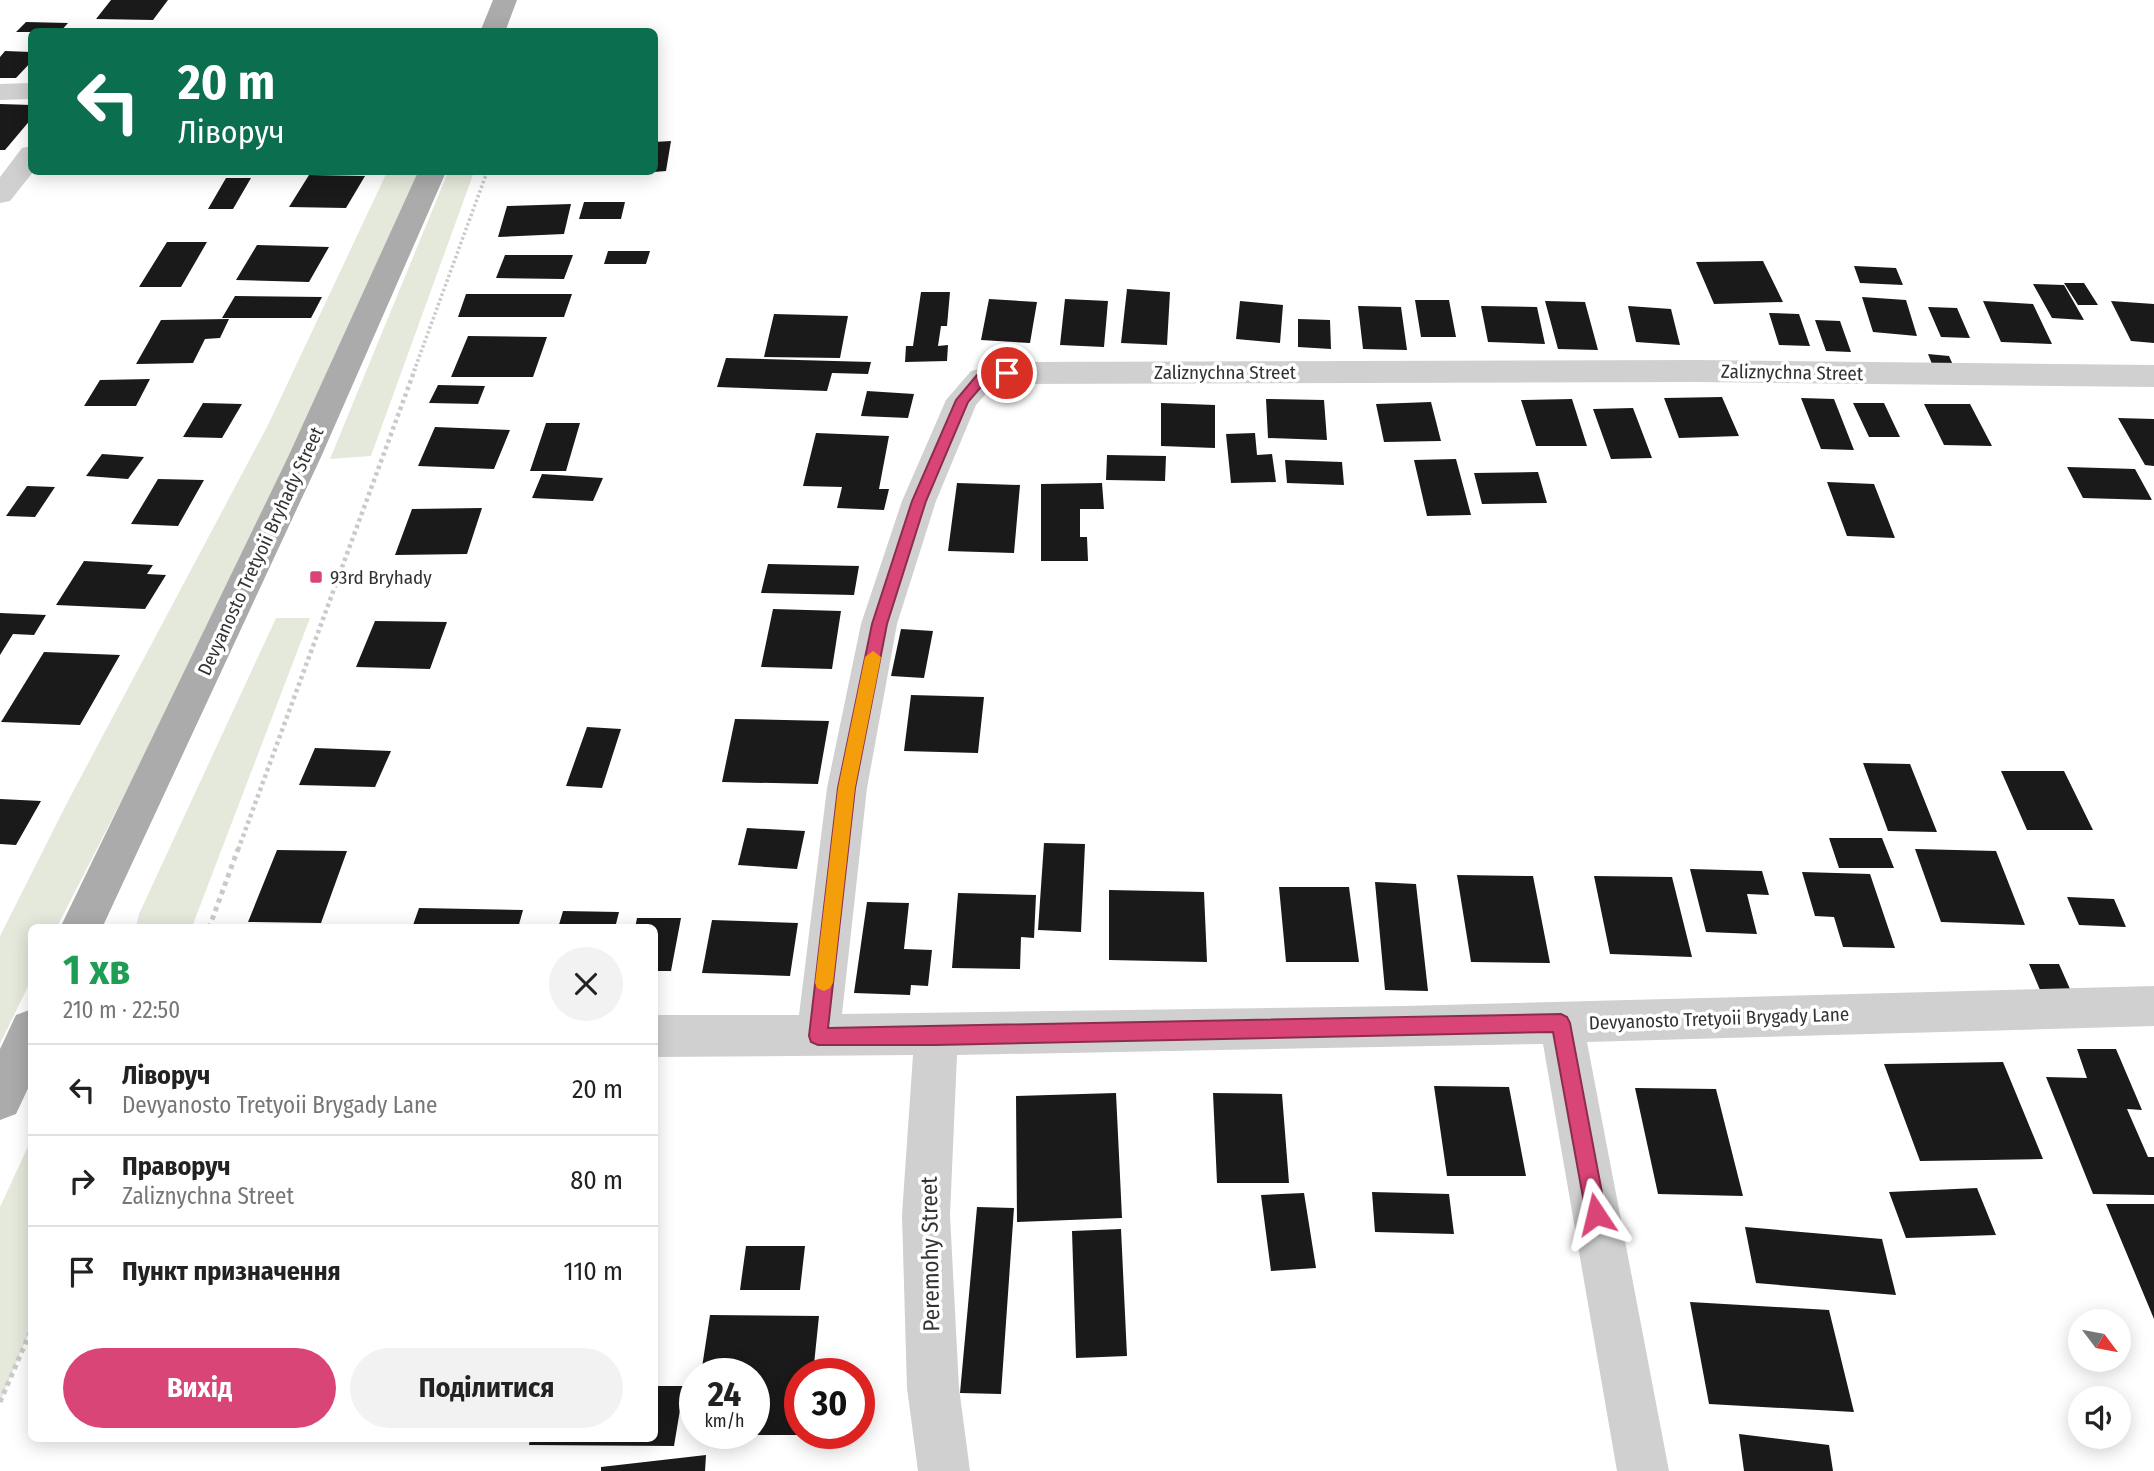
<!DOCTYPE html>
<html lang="uk">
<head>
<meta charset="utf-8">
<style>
	:root { --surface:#fff; --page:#f2f2f2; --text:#222; --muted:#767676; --line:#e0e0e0; --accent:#d94577 }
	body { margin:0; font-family:"Fira Sans Condensed",sans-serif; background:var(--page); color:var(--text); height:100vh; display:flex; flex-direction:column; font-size:26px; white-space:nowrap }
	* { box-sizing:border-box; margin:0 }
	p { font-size:23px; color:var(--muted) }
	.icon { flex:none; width:38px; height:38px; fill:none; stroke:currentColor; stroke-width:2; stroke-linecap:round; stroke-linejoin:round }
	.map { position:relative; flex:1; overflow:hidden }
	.panel { position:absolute; left:28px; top:924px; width:630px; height:518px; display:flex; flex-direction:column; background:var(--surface); border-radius:10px; box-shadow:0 4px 18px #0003 }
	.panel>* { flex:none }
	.hud { position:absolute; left:28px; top:28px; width:630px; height:147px; border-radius:10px; box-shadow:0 4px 18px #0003; background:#0b6e4f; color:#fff; overflow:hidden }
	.needle { width:46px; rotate:122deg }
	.fabs { position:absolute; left:2068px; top:1309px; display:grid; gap:14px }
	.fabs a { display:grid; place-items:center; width:63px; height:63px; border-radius:50%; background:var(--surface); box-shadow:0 4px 18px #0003; font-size:35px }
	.speed { position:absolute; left:679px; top:1358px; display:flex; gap:14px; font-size:35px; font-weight:700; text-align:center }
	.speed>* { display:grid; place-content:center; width:91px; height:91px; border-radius:50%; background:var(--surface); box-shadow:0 4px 18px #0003; line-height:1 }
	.speed small { font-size:18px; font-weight:400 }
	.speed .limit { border:10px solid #d22; background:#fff; color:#111 }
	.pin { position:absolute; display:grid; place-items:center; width:60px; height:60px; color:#fff; margin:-30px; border:4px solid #fff; border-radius:50%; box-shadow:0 2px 7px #0007 }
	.me { position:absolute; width:77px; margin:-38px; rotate:350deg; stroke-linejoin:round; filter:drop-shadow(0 0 5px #0008) }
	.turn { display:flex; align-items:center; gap:24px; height:147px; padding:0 35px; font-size:32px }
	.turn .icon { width:91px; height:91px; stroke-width:2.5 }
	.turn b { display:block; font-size:49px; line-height:60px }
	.round { display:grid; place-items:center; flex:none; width:74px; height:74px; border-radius:37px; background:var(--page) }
	.overview { display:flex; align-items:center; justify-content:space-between; height:119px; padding:0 35px }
	h1 { font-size:42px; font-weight:700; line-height:52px; color:#1e9e55 }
	.button { display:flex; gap:14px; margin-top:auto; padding:14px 35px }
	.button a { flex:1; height:80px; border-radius:42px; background:var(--accent); color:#fff; font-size:28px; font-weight:700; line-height:80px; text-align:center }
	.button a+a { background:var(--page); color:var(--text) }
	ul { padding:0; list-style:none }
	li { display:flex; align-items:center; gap:21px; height:91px; padding:0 35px; border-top:2px solid var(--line) }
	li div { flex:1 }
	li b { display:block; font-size:26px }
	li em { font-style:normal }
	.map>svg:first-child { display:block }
	.green { fill:#e5e9dc }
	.building { fill:#1a1a1a }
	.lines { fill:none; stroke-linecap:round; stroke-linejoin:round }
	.path-far2 { stroke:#cacaca; stroke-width:3.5; stroke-dasharray:2.5 2.5; stroke-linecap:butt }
	.path-far1 { stroke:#cacaca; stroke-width:4.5; stroke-dasharray:3.5 3.5; stroke-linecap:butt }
	.path { stroke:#cacaca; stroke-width:5; stroke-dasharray:4.5 4.5; stroke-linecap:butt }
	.minor { fill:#d0d0d0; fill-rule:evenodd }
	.major { fill:#ababab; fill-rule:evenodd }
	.route { fill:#d94577; stroke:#8d2d4d; stroke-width:2 }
	.slow { fill:#f59e0b }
	.poi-dot { fill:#d94577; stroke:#fff; stroke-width:2.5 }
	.labels { text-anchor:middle; stroke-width:7; stroke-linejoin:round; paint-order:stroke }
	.street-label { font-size:19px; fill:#333; stroke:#fff }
	.poi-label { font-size:19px; fill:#333; stroke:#fff; text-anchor:start }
	.near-street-label { font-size:23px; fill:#333; stroke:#fff }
</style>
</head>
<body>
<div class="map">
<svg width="2154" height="1471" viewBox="0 0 2154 1471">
	<rect width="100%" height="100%" fill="#fff"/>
	<path class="green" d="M387,172H421L378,273L159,727L57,927L32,928L31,980L0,1044V936L67,803L268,425Z
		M448,172H474L371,456L330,459Z
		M276,618H310L192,927H136L139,914Z
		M31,1140V1328L0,1402V1207Z"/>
	<path class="building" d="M111,0H168L153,20L96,19Z
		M26,22L68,23L60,32H16Z
		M373,28H415L413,32H370Z
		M5,51L32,52V61L16,78H0V57Z
		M0,104L32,105V118L5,150H0Z
		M671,141L666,171L654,172V142Z
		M309,175L365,176L346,208L289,207Z
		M226,178H251L233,209H208Z
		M584,202H625L621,219H579Z
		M571,204L564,234L498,237L507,206Z
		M167,242H207L181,287H139Z
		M257,245L329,247L309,282L236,280Z
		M608,251H650L646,264H604Z
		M505,255H573L564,279L496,278Z
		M1763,261L1783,302L1714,304L1696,262Z
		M1854,266L1896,268L1903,285L1860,283Z
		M2064,283H2084L2098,305H2078Z
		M2033,284L2064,285L2084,320L2052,318Z
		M1127,289L1170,292L1167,345L1121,343Z
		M921,292H950L947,326H941L938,346L948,345L947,361L905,362L906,346H913Z
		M466,294H572L564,317H458Z
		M235,296L322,297L311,318H222Z
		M1862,297L1906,300L1917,336L1873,332Z
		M989,299L1037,302L1030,343L981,340Z
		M1065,299L1108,301L1104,347L1060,345Z
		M1415,300H1449L1456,337H1421Z
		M1240,301L1283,305L1280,343L1236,339Z
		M1545,301L1585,302L1598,350L1558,349Z
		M1983,301L2033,304L2052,344L2001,342Z
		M2111,301L2154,304V343L2131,341Z
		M1358,306L1401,307L1407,350L1363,349Z
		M1481,306L1537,307L1545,344L1488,342Z
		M1628,306L1671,309L1680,345L1636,342Z
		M1928,307L1957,308L1970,338L1941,337Z
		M1769,313L1799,314L1810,346L1779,345Z
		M774,314L848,316L840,358L764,357Z
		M229,319L220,338L205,339L193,363L136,364L161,320Z
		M1298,319L1330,320L1331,349L1298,347Z
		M1815,320L1840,321L1851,352L1826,351Z
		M468,336L547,337L533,377H451Z
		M1928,354L1949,356L1953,365L1932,364Z
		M726,358L834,361L871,362L868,374L832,373L827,391L717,387Z
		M150,379L136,406H84L100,380Z
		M438,385L485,386L478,404L429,403Z
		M867,391L914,394L908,418L861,416Z
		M1722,397L1739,436L1679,438L1664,398Z
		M1801,398L1834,399L1854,450L1821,449Z
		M1266,399L1324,400L1327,440L1268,438Z
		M1572,399L1587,446H1536L1521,400Z
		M1431,402L1441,441L1384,442L1376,404Z
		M203,403L242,404L222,438L183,437Z
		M1161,403L1215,405V448L1161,446Z
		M1853,403H1884L1900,437H1869Z
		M1924,404H1970L1992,446L1944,445Z
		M1633,408L1652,458L1611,459L1593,409Z
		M2118,418L2154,419V466L2145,465Z
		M546,423H580L566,471H530Z
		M435,427L510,430L494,469L418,466Z
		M816,433L889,436L879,489H889L884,510L837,508L842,487L803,486Z
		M1255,433L1257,455L1272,454L1276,482L1231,483L1226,434Z
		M102,454L144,457L128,479L86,476Z
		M1107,455L1166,456L1165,481L1106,480Z
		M1456,459L1471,515L1427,516L1414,460Z
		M1285,460L1342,462L1344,485L1287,483Z
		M2067,467L2135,469L2152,500L2083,498Z
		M1538,472L1547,503L1482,504L1474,473Z
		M542,474L603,478L593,501L532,498Z
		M158,479L204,480L178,526L131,524Z
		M1827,482L1874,484L1895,538L1847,536Z
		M957,483L1020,485L1014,553L948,551Z
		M1102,483L1104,509H1080V537H1087L1088,561H1041V484Z
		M27,486L55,487L35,517L6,516Z
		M482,508L467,554L395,555L412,509Z
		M84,561L153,565L147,574L166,575L145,609L56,605Z
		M768,564L859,566L854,595L761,593Z
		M773,609L841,611L832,669L761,667Z
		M0,613L46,615L34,635L13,634L0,655Z
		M375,621L447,622L430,669L356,667Z
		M901,629L933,631L924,678L891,676Z
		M44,652L120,655L80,725L1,722Z
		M911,695L984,697L978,753L904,751Z
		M735,719L829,721L818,784L722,782Z
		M587,727L621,729L602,788L566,786Z
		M315,748L391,751L375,787L299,785Z
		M1863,763L1910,764L1937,832L1888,831Z
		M2001,771H2064L2093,830H2027Z
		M0,799L41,801L16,845L0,844Z
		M747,828L805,831L797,869L738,865Z
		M1829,838H1882L1894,868H1839Z
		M1044,843L1085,844L1081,932L1038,930Z
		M1915,849L1996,851L2025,925L1941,922Z
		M277,850L347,851L321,923L248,922Z
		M1690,869L1762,871L1769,895L1747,894L1757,934L1706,932Z
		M1802,872L1870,874L1895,948L1843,947L1834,917L1815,916Z
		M1457,875L1533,876L1550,963L1471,962Z
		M1594,876L1672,877L1692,957L1610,954Z
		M1375,882L1416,884L1428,991L1385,990Z
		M1279,887H1349L1359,962H1286Z
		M1109,890L1204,892L1207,962L1109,960Z
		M958,893L1036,895L1034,938L1021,937L1020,969L952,968Z
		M2067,897L2114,899L2126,927L2079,925Z
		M867,902L909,903L904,949L932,950L928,986L911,985L910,995L854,993Z
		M419,908L523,910L518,928H412Z
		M563,911L619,912L615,928H558Z
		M637,918H681L671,971H654V928H635Z
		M712,920L798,923L790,976L702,973Z
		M2029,964H2059L2070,989L2040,990Z
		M2077,1049H2116L2142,1110L2127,1109L2148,1157H2154V1195L2093,1194L2046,1077L2087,1078Z
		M2003,1062L2043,1159L1920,1161L1884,1064Z
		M1434,1086L1509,1087L1526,1176H1447Z
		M1635,1088L1716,1089L1743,1196L1658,1194Z
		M1116,1093L1122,1218L1017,1222L1016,1096Z
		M1213,1093L1282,1094L1289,1183H1217Z
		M1977,1188L1996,1235L1906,1238L1889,1192Z
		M1372,1192L1449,1194L1454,1234L1375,1232Z
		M1304,1193L1316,1268L1271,1271L1261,1195Z
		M2106,1204H2154V1319Z
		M977,1207L1014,1208L1001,1394L960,1393Z
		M1745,1227L1882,1239L1896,1295L1756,1283Z
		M1121,1229L1127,1356L1076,1358L1072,1231Z
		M746,1246H805L800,1290H740Z
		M1690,1302L1829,1310L1854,1412L1709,1404Z
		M710,1315L819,1316L813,1374H800V1435H754V1374H701Z
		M654,1386H684L674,1446L529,1445L530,1438H654Z
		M1739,1434L1829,1445L1833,1471H1744Z
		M706,1455L705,1471H601V1467Z"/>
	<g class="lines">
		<path class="path-far2" d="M414,371L487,172"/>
		<path class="path-far1" d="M238,850L415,369"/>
		<path class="path" d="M209,928L238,849
			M0,1402L32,1328"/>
		<path class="minor" d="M32,83V99L0,100V84Z
			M32,146L33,172L10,201L0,203V177L22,148Z
			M1698,360L2154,365V387L1698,382L1007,384L992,387L976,405L936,501L897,624L867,788L842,1014L1404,1006L2154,986V1026L1587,1042L1669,1471H1617L1543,1044L957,1055L950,1215L959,1388L970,1471H918L907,1388L902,1215L913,1055L654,1057V1015H799L827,788L861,624L902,501L946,400L971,371L1007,362Z"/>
		<path class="major" d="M493,0H517L505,32H480Z
			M418,172H446L321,457L102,928H60L288,457Z
			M32,1009V1080L16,1114L0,1120V1049L16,1015Z"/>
	</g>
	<path class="route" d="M1007,369L1011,370V376L986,381L968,402L926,501L887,624L855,788L828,1028L1561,1014L1567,1017L1570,1023L1606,1214L1603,1221L1596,1224L1589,1221L1586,1214L1553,1032L936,1045H818L811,1042L809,1036L838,788L872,624L912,501L956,400L977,375Z"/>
	<path class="slow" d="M873,651L881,657L855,788L833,983L830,988L824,991L817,988L815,983L838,788L865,657Z"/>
	<rect class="poi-dot" x="309" y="570" width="14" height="14" rx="3.5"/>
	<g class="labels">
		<g class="street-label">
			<text x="1225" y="379">Zaliznychna Street</text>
			<text transform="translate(1792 372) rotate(1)" y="7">Zaliznychna Street</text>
			<text transform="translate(260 551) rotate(-65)" y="7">Devyanosto Tretyoii Bryhady Street</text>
			<text transform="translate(1719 1018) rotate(-2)" y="7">Devyanosto Tretyoii Brygady Lane</text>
		</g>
		<g class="poi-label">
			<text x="330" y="584">93rd Bryhady</text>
		</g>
		<g class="near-street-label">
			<text transform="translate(930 1254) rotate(-91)" y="8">Peremohy Street</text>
		</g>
	</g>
</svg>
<div class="fabs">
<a><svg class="needle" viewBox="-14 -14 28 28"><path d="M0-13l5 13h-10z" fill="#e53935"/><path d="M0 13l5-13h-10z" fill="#767676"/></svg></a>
<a><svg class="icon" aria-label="sound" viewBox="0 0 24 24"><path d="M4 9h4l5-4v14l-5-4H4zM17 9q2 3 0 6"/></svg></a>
</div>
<div class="speed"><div>24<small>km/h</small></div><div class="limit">30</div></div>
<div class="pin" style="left:1007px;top:373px;background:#d93025"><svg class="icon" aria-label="arrive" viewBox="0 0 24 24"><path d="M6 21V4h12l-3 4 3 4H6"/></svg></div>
<svg class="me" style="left:1596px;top:1214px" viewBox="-20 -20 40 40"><path d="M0-17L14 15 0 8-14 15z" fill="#d94577" stroke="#fff" stroke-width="4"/></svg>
<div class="hud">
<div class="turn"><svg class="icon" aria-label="left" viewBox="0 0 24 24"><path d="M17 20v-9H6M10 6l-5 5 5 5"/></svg><div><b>20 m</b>Ліворуч</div></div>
</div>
<section class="panel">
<div class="overview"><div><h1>1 хв</h1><p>210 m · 22:50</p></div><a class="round"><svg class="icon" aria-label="close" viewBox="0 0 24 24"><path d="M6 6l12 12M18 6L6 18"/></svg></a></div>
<ul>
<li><svg class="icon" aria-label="left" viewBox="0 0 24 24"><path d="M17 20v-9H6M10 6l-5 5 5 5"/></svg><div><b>Ліворуч</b><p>Devyanosto Tretyoii Brygady Lane</p></div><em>20 m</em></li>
<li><svg class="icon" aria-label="right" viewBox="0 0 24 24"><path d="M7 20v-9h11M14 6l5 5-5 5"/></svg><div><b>Праворуч</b><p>Zaliznychna Street</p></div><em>80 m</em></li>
<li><svg class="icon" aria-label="arrive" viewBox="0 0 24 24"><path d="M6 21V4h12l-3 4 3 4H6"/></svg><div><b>Пункт призначення</b></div><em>110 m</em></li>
</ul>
<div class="button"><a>Вихід</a><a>Поділитися</a></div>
</section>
</div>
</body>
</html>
